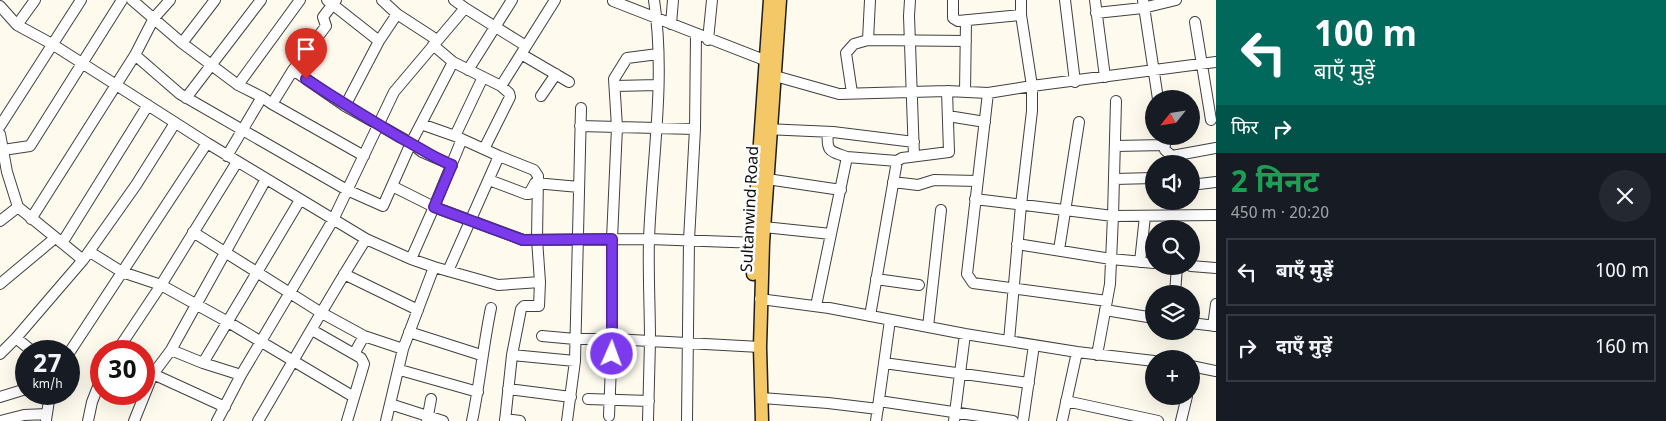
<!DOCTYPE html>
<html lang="hi">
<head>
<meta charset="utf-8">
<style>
	:root { --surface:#171b24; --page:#242831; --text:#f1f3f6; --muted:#9ea1a6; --line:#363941 }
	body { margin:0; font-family:Georgia,"Noto Sans Devanagari",serif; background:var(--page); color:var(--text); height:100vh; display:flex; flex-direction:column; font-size:19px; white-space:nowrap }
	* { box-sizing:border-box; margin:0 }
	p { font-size:16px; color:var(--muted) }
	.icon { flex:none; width:28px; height:28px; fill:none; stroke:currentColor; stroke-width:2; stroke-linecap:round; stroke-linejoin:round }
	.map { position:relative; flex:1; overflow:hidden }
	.panel { display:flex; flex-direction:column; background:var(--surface); width:450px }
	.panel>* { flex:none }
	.hud { background:#00695c; color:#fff; overflow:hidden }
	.needle { width:32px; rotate:240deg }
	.controls { position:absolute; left:1145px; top:90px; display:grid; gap:10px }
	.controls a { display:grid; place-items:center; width:55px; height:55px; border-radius:50%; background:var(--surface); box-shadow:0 5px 20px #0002; font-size:25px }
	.speed { position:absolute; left:15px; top:340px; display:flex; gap:10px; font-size:25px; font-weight:700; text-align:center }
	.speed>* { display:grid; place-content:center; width:65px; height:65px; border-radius:50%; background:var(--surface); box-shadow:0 5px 20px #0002; line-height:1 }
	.speed small { font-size:12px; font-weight:400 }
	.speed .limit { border:8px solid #d22; background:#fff; color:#111 }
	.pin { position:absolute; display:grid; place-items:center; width:42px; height:42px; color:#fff; margin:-51px -21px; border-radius:50% 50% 50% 0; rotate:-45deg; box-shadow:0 0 5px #0007 }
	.pin .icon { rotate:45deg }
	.me { position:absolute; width:55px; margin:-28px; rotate:2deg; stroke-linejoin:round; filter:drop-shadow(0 0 4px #0008) }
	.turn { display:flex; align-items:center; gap:18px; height:105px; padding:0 15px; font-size:22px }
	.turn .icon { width:65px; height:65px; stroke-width:2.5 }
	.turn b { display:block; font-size:35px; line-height:42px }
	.then { display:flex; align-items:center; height:48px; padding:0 15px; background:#0003; gap:10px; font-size:19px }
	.round { display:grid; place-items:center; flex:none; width:52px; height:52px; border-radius:26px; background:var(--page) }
	.summary { display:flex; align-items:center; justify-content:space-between; height:85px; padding:0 15px }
	h1 { font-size:30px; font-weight:700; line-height:38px; color:#1e9e55 }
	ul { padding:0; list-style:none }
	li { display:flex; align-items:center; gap:15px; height:68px; margin:0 10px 8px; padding:0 5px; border:2px solid var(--line); border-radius:0px }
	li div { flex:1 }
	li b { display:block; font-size:19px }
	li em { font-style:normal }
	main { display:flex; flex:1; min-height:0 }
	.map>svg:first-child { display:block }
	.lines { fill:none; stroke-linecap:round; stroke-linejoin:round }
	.minor-casing { stroke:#404040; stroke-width:12 }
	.major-casing { stroke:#1e1e1e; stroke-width:15 }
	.minor { stroke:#fff; stroke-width:10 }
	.major { stroke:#f5c867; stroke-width:12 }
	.route-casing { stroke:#51269a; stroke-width:12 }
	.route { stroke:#7c3aed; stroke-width:9 }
	.labels { text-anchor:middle; stroke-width:5; stroke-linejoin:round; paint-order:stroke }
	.street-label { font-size:16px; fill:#0d0d0d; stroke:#fff }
</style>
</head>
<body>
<main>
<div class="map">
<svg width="1216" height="421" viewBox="0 0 1216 421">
	<rect width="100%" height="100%" fill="#fefaed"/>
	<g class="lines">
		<defs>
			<path id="minor" d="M132,0L182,43
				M215,0L182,43L238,85L262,97
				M327,0L379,41
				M382,0L397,14
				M654,0C666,79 652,159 649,239C648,273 650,307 650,341L760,347
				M910,0L909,16L914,156
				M953,0V18L958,21L1021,15
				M1065,0L1075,82
				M1095,0L1105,77
				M1143,0L1158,99
				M613,1L772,63
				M0,6L17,25L52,44L207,143
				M465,8L526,46
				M1096,13L1143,8L1176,0
				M1195,22L1211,120
				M671,24L673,0
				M17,25L35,0
				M708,40L712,0
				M868,40L870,0
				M433,45L453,62L501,86L555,0
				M521,54L569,82
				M135,55L180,94L347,190L383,206L411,143L422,152L452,165
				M293,70L326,26L323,17L336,0
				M468,70L512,0
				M768,74L839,94L947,91L988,93L1032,86L1021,15V0
				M238,85L300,0
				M615,86L658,85
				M965,92L966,21
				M852,93L846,53L854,44L868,40L966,41
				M988,93L967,274L973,283L1107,301
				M541,96L556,74
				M186,98L261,0
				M272,104L364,156
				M345,106L379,41L397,14L437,40
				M948,116L985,122
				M421,124L455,136
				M0,126L81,0
				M580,126L695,129
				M765,129L833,132L914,142
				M828,132C826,152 830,151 847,157
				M0,134L7,172L18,207L0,221
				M1163,136L1165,150L1172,156L1216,148
				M1115,146L1165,145
				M484,149L510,97L509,93L501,86
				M3,150L30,146L122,0
				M227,156L262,97L272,104L293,70L345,106L411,143L453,62
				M897,161L902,158L949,152L947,91
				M767,179L841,190
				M1114,179L1154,178
				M489,180L526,194H529L535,183L579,187
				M893,182L918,185L934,180L977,181
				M1191,185L1216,182
				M392,186L434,207L462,139
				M975,199L1113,216L1116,101
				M18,207L83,260L136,185L175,123
				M31,219L135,55L154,18L170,0
				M764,227L831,234
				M193,232L320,312L364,336L403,349
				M62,243L148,105
				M1017,244L1111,259L1154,263
				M1059,250L1079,122
				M90,252L122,272L161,285L228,322L354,397
				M1140,262L1145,216
				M1191,266L1216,268
				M434,267L498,285L540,282L537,239L538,176L534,170L499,156
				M448,271L499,156L455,136L483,77
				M344,274L418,310
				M876,279L919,285
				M0,284L55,238
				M1175,294L1177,266
				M760,299L829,308L965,334L1077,352L1154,361
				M816,306L847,157L897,161L870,316
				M1105,310L1154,318
				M1191,323L1216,326
				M1213,326L1216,304
				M928,327L941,210
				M312,330L361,358L364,364L347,421
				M409,332L481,355
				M542,336L575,339H612L609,416
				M16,338L32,351
				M1009,341L1021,205L1032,111V86L1216,62
				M171,350L203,363L300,200
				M117,351L161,285L237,162
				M69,353L207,143L366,239
				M0,354L16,338L83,260
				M354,354L364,336
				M512,355L575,361
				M1097,355L1110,284L1113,216L1216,215
				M203,363L241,375
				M884,363L1029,383
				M1191,366L1216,371
				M400,370L478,392
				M153,374L225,407
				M508,389L571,397
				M0,397L26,389
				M761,398L828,403L878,409
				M588,399L649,401
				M879,401L1013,421
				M1066,401L1158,421
				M390,404L443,421
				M505,419L520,421
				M46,420L50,394
				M1,421L24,415L47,414
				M88,421L92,402L101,379
				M134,421L153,374L171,350L266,179
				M217,421L241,375L333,220L394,92L465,8L454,0
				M258,421C294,360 328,299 366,239L411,259
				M386,421L403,349L434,267L411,259L434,207L523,240L649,239L759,243
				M427,421L431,399
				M472,421C480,383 483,346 491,308
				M505,421L512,355L521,309L524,306H539L540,282
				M567,421L575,361L581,108
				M648,421L650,341L612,339V239L617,127L614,79L627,58L658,54
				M687,421L689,240L695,129L696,34
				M876,421L890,320
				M954,421L965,334
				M1023,421L1034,345
				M1062,421L1077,352
				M1181,421L1187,396"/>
			<path id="major" d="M753,274V243L770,0
				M762,421L760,347L763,243L780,0"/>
		</defs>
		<use href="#minor" class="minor-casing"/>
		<use href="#major" class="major-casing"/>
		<use href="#minor" class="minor"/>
		<use href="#major" class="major"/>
	</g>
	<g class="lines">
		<defs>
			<path id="route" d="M306,79C337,100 369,119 401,138C419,147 433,158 452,165L434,207L523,240L612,239V354"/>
		</defs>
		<use href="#route" class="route-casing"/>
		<use href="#route" class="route"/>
	</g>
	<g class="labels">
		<g class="street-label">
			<text transform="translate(749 209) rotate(-87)" y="6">Sultanwind Road</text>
		</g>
	</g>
</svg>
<div class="controls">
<a><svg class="needle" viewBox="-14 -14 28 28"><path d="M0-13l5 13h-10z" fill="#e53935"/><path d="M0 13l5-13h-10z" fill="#9ea1a6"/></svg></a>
<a><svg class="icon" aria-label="sound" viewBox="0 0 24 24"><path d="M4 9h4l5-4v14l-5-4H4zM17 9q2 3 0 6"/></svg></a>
<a><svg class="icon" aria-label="search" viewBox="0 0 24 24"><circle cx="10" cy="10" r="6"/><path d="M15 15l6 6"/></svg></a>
<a><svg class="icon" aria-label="layers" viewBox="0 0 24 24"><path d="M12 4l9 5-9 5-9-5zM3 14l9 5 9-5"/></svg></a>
<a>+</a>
</div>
<div class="speed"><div>27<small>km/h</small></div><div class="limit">30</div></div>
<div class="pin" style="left:306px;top:79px;background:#d93025"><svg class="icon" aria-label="arrive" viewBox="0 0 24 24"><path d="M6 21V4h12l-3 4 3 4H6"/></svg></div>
<svg class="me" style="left:612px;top:354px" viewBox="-20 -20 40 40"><circle r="17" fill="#7c3aed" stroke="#fff" stroke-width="3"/><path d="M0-11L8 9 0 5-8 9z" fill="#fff"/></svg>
</div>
<section class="panel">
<div class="hud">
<div class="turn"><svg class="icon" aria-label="left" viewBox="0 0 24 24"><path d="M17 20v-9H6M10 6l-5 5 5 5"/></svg><div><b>100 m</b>बाएँ मुड़ें</div></div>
<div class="then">फिर<svg class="icon" aria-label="right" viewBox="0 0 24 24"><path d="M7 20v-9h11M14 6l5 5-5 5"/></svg></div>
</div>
<div class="summary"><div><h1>2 मिनट</h1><p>450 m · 20:20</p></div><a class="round"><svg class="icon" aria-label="close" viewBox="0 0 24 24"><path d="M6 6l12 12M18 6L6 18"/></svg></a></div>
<ul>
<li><svg class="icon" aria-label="left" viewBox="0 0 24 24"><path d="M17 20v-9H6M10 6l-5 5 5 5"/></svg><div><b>बाएँ मुड़ें</b></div><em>100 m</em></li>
<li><svg class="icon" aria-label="right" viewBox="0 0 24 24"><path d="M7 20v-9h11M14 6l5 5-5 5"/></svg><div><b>दाएँ मुड़ें</b></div><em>160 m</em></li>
</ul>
</section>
</main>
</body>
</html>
